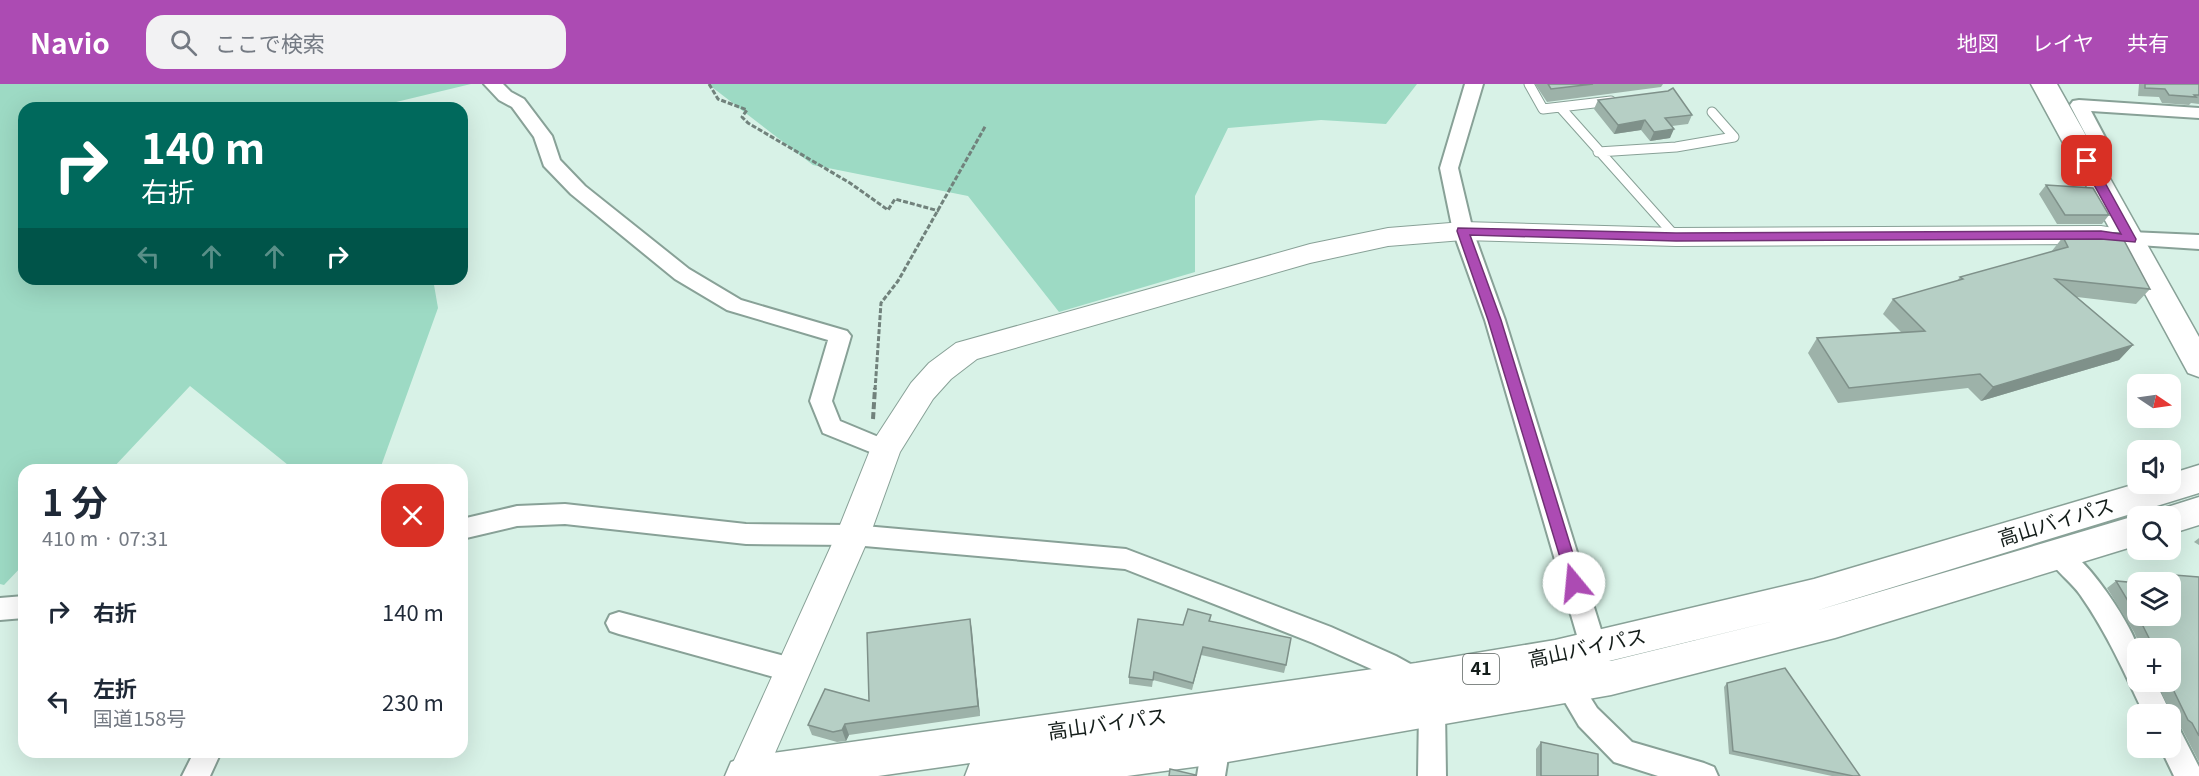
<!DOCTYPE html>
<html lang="ja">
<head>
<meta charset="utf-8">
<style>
	:root { --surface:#fff; --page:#f2f2f3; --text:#1f2937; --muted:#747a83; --accent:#ac4bb3 }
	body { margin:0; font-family:Georgia,"Noto Sans JP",serif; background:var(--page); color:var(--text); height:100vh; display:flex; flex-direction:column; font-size:22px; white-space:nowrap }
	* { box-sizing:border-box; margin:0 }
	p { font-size:20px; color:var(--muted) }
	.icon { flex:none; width:33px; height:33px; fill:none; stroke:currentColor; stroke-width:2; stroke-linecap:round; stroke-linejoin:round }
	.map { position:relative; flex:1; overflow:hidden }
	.drawer { position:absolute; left:18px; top:380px; width:450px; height:294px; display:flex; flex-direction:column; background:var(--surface); border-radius:18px; box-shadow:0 6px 24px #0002 }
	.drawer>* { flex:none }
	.banner { position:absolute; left:18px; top:18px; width:450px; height:183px; border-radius:18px; box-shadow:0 6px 24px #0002; background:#00695c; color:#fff; overflow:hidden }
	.needle { width:39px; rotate:103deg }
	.tools { position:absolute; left:2127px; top:290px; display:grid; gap:12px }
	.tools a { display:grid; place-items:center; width:54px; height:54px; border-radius:12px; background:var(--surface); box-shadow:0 6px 24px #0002; font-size:30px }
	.pin { position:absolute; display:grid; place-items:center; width:51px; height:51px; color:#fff; margin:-26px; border-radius:12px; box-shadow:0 3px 9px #0006 }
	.me { position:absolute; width:66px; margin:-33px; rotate:343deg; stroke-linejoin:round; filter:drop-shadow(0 0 4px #0008) }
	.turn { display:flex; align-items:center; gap:21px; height:126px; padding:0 24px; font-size:27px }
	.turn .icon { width:78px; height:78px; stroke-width:2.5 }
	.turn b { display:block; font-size:42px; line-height:51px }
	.lanes { display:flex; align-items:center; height:57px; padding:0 24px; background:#0003; justify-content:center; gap:30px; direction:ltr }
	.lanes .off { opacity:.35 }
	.round { display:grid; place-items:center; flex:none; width:63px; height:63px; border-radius:18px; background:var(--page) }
	.head { display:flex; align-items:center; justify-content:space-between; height:102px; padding:0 24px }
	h1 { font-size:36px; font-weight:700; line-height:45px }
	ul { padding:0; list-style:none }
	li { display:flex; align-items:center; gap:18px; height:90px; padding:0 24px }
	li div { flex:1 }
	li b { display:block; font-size:22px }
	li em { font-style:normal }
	header { display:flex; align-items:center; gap:36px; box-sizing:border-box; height:84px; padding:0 30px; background:var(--accent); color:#fff }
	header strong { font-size:28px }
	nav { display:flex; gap:33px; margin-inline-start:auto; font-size:21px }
	.search { width:420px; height:54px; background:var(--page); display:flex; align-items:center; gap:15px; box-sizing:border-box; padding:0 21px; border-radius:18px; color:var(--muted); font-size:22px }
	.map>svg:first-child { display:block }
	.green { fill:#9ddac4 }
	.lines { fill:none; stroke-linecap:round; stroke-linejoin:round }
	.lane-casing { stroke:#88a197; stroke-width:11 }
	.street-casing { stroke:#88a197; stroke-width:4 }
	.secondary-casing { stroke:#88a197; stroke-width:2 }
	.highway-casing { stroke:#88a197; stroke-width:3 }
	.path-far1 { stroke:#71827c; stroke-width:3; stroke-dasharray:5 2; stroke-linecap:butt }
	.path { stroke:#71827c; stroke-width:4; stroke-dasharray:7 3; stroke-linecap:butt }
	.lane { stroke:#fff; stroke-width:9 }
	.street { fill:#fff; fill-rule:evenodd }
	.secondary { fill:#fff; fill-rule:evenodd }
	.highway { fill:#fff; fill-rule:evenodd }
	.wall { fill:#9db2a9 }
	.shaded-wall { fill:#7f918a }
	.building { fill:#b6cfc5; stroke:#7f918a; stroke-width:1.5 }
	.route { fill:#ac4bb3; stroke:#703174; stroke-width:1.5 }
	.labels { text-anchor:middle; stroke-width:4.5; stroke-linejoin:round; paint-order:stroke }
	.shield { fill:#fff; stroke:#5a615f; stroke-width:1.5 }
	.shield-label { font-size:18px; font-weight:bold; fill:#141d1a }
	.street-label { font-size:20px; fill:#141d1a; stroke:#fff }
</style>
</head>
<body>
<header>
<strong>Navio</strong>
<div class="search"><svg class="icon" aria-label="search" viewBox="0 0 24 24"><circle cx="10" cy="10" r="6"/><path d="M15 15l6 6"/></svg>ここで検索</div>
<nav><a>地図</a><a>レイヤ</a><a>共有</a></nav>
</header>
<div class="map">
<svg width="2199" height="692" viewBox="0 0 2199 692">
	<rect width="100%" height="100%" fill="#d8f2e7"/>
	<path class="green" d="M0,0H471L392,19L391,24H24V195H433L438,224L380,385H293L190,302L112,385L24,386V480L4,501L0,500Z
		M708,0H1417L1386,40L1321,36L1228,44L1195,112V188L1059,228L968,112L813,81Z"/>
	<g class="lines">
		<defs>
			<path id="lane" d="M1529,0L1543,25L1560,23
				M1611,17L1560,23L1676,153
				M1598,68L1676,63L1734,53L1712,28"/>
			<path id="street" d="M484,0H503L511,8L524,15L552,52L560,76L585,102L689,185L741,216L847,247L851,252L832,317L840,337L893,359L896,365L893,371L885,374L823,349L810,317L828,256L727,226L675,195L571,110L544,82L534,53L512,23L499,16Z
				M1465,0H1483L1458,84L1473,147L1505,236L1607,565L1603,573L1594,577L1585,573L1581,565L1485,236L1453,147L1440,84Z
				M2079,16L2199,24V34L2091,27L2108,59L2105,63C2094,66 2081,65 2070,62L2067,58L2070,54L2087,53L2070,21L2073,17Z
				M2130,148L2199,151V165L2123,160L2120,155L2123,150Z
				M565,420L746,440L853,441L1126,465L1331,543L1396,572L1425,588L1445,626L1446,692H1418L1419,627L1407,604L1378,588L1313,559L1125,485L853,461L746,460L565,440L517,442L462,455V435L517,422Z
				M2058,460C2084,469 2128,535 2137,561C2140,569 2138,587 2138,597H2155L2171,630L2170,632V630H2144C2125,590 2107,549 2081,512C2071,497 2054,487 2046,470L2049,463Z
				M24,512V534L0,536V514Z
				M619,528L792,574L801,578L805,586L801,594L792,598L619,550L610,547L606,539L610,531Z
				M1569,591L1578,594L1597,624L1632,658L1704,679L1714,683L1718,692H1658L1614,678L1579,642L1556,603L1560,594Z
				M2170,642L2180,646L2199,683V692H2174L2160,663H2170Z
				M1216,648L1226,652L1230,661L1225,692H1197L1202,661L1206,652Z
				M194,668H221L210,692H182Z"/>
			<path id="secondary" d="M1463,138L1676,144L2101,142L2134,147L2138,154L2134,161L2124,163L2101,160L1676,162L1463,156L1388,162L1310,179L977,275L951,295L933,315L900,368L870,451L765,692H727L836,451L874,356L911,299L929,279L956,259L1310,160L1388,144Z"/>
			<path id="highway" d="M2031,0H2057L2199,253V293L2188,289Z
				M2199,381V409L1815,527L2138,431V461L1835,554L1611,611L1216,680L1127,692H965L970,679L878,692H725L731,678L745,673L1416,579L1555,556L1814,495L2139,399H2170V390ZM1782,535L1611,577H1609Z
				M2199,413V441L2170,450V432H2155L2158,426Z"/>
		</defs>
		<use href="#lane" class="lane-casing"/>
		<use href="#street" class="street-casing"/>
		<use href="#secondary" class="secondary-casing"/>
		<use href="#highway" class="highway-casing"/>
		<path class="path-far1" d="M709,0L718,15L747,26L742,33L748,39L850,99L888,126L895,115L939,127
			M875,306L881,219L898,197L986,41"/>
		<path class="path" d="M873,335L875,304"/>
		<use href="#lane" class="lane"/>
		<use href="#street" class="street"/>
		<use href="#secondary" class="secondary"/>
		<use href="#highway" class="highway"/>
	</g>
	<path class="wall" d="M1535,0H1663L1661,3L1547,18Z
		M2139,0H2199V20L2191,19L2189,21L2162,19L2159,13L2138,12Z
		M1598,16L1692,31L1688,40L1672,42L1670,54L1650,57L1641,46L1614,50L1594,25Z
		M2046,101L2109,131L2102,140H2057L2039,110Z
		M2084,148L2150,205L2136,220L2077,213L2133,261L2119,276L1981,317L1968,304L1838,319L1808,269L1817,254L1901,248L1883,230L1893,215L1957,197L1960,193L2051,168L2063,153L2078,154Z
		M2199,454V461L2194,458Z
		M2149,489L2199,493V678L2182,645L2177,643L2156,597H2170V564H2141L2134,548L2107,504L2116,497L2138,531L2170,498H2141L2140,496Z
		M1211,531L1210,537L1286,581L1284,589L1201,571L1192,606L1153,596L1152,603L1129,600V593L1183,541Z
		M970,535L980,632L849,651L846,657L837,658L812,651L808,641L869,617Z
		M1727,599L1860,692H1832L1729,670L1724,603Z
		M1541,658L1598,692H1536V665Z"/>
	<path class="shaded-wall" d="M1645,36L1641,46L1614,50L1618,41Z
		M1674,45L1670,54L1650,57L1654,48Z
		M2133,261L2119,276L1981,317L1993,303Z
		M970,535L972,546L980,632L978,622Z
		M845,640L849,651L846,657L842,646Z"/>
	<path class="building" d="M1548,0H1593L1551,5Z
		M2145,0H2199V11H2194L2196,13L2169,11L2165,5L2145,4Z
		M1673,4L1692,31L1665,34L1674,45L1654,48L1645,36L1618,41L1598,16L1668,7Z
		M2046,101L2093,104L2109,131H2065Z
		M2084,148L2120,149L2150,205L2055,195L2133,261L1993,303L1980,290L1849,304L1817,254L1925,247L1893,215L1963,195L1960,193L2068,163L2063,153L2088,155Z
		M2149,489L2199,493V652L2192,639L2188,636L2169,597H2170V564H2154L2143,542L2116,497L2138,499V531H2170V498H2153Z
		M1188,525L1211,531L1209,537L1291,554L1286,581L1203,563L1193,599L1154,588L1153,596L1129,593L1138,535L1183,541Z
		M970,535L978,622L845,640L842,646L833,648L808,641L825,605L869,617L867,549Z
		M1785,584L1860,692H1853L1733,667L1727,599Z
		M1541,658L1598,670V692H1541Z
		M1170,685L1196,691V692H1169Z"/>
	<path class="route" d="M2087,74L2093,77L2136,155L2135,158L2101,155L1676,157L1470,151L1501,236L1582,499L1580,503L1574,505L1569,503L1488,236L1457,147L1458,144L1676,149L2101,147L2121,150L2081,77Z"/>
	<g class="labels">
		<rect class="shield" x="1463" y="570" width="36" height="30" rx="4.5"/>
		<g class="shield-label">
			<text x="1481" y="591">41</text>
		</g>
		<g class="street-label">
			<text transform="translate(2056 438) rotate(-17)" y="7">高山バイパス</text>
			<text transform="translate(1587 564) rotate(-12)" y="7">高山バイパス</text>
			<text transform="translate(1107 640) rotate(-8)" y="7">高山バイパス</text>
		</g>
	</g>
</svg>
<div class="tools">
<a><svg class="needle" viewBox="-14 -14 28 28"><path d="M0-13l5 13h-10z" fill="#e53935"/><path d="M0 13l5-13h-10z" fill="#747a83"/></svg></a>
<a><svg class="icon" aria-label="sound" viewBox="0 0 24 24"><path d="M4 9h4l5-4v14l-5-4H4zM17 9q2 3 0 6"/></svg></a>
<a><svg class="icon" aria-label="search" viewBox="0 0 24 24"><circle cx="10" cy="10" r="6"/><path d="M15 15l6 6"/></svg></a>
<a><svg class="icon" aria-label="layers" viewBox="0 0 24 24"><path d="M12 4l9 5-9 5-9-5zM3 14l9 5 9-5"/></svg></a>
<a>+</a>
<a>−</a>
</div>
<div class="pin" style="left:2087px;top:77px;background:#d93025"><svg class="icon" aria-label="arrive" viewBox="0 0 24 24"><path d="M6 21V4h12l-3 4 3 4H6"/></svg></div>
<svg class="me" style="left:1574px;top:499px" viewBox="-20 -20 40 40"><circle r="19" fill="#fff"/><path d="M0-13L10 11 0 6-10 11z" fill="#ac4bb3"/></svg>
<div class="banner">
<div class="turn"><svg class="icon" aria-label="right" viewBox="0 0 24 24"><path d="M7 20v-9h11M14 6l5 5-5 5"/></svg><div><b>140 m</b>右折</div></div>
<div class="lanes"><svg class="icon off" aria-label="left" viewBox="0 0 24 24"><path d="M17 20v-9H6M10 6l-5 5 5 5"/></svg><svg class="icon off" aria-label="ahead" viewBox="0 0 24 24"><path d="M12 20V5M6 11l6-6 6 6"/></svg><svg class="icon off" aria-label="ahead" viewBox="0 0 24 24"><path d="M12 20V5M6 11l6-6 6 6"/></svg><svg class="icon" aria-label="right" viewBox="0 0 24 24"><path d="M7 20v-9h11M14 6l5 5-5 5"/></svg></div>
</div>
<section class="drawer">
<div class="head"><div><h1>1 分</h1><p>410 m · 07:31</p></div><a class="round" style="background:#d93025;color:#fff"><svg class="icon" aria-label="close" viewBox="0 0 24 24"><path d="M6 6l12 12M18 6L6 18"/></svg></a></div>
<ul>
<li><svg class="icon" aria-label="right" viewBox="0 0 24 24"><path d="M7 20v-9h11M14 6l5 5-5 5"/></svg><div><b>右折</b></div><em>140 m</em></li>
<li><svg class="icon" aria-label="left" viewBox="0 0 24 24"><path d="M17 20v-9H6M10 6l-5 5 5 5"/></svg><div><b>左折</b><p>国道158号</p></div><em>230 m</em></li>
</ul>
</section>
</div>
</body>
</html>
